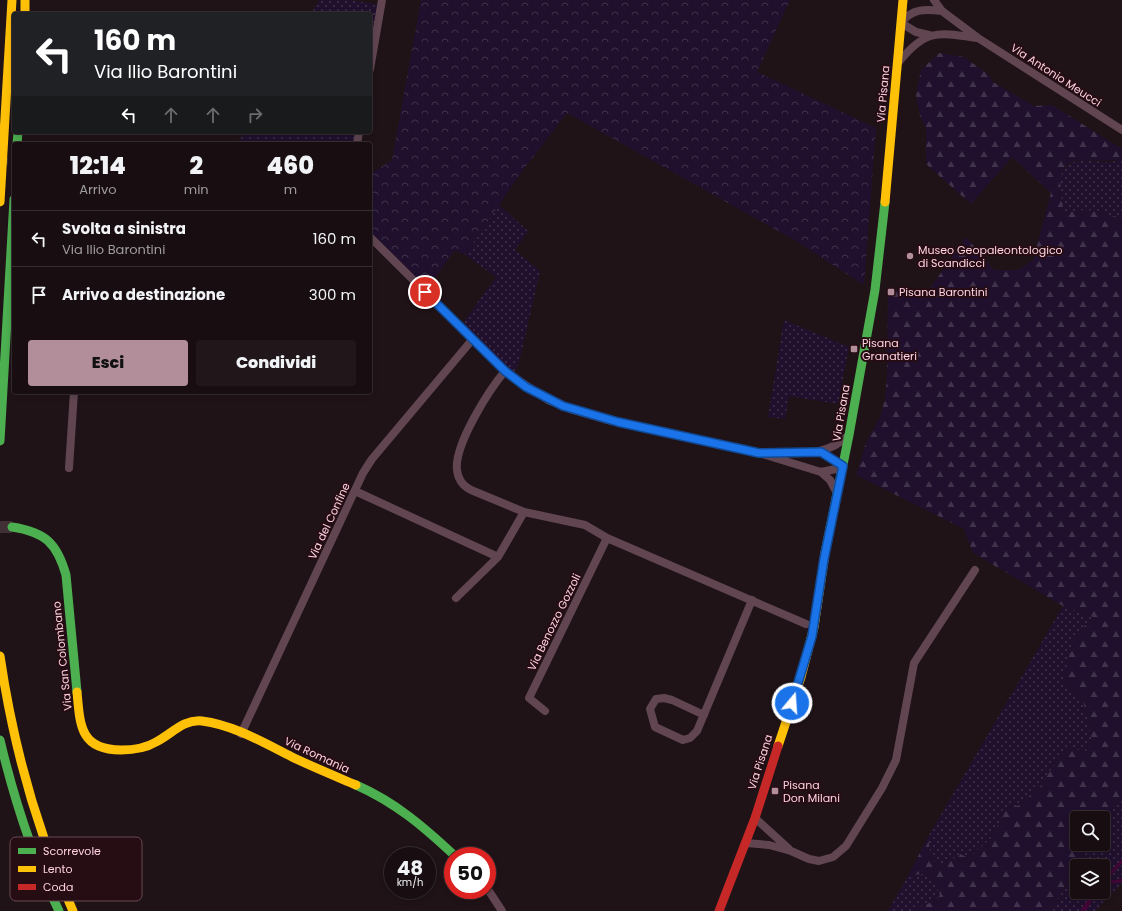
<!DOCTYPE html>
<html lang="it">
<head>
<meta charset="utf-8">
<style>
	:root { --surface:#180e11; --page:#21171a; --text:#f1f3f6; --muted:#9f9c9f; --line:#362e31; --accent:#b18e9a }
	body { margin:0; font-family:Poppins,sans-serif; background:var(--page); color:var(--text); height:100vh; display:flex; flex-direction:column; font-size:15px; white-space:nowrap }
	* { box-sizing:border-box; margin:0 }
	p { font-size:13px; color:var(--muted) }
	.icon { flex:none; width:22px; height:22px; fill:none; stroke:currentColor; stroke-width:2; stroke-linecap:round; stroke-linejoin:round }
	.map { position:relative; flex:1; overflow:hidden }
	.sheet { position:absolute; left:12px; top:142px; width:360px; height:252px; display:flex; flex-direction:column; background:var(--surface); border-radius:4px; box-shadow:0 2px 6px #0003,0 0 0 1px var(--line) }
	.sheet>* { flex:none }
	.guide { position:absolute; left:12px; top:12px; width:360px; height:122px; border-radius:4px; box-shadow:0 2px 6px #0003,0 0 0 1px var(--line); background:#202124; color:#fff; overflow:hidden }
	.buttons { position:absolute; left:1070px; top:811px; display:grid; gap:8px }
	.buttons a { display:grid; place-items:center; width:40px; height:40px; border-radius:4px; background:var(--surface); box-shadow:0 2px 6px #0003,0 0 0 1px var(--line); font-size:20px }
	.speed { position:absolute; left:384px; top:847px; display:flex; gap:8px; font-size:20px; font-weight:700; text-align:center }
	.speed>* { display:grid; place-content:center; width:52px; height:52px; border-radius:50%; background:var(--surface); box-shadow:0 2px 6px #0003,0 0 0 1px var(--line); line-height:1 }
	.speed small { font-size:10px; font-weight:400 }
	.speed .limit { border:6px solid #d22; background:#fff; color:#111 }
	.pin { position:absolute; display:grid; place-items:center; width:34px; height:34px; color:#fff; margin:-17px; border:2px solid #fff; border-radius:50%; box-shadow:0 1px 4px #0007 }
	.me { position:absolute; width:44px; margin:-22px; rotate:18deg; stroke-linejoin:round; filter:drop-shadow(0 0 3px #0008) }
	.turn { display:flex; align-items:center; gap:14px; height:84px; padding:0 16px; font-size:18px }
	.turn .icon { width:52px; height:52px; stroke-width:2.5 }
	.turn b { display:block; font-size:28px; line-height:34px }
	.lanes { display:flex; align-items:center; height:38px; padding:0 16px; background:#0003; justify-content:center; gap:20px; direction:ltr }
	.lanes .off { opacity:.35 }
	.eta { display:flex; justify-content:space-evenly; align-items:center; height:68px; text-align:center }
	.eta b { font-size:24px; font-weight:800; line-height:28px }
	.button { display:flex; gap:8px; margin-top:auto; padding:8px 16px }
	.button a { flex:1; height:46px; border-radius:4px; background:var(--accent); color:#111; font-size:16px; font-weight:800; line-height:46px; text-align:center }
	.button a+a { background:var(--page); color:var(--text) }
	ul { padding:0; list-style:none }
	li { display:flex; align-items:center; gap:12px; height:56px; padding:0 16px; border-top:1px solid var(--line) }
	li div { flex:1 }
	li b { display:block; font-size:15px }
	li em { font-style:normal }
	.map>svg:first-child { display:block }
	.grass { fill:url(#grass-dots) }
	.forest { fill:url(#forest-firs) }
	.park { fill:url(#park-crowns) }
	.water { fill:#430637 }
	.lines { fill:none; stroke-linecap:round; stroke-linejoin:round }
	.stream { stroke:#430637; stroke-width:3 }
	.street-tunnel { stroke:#413035; stroke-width:8; stroke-dasharray:8 4; stroke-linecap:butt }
	.secondary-tunnel { stroke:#413035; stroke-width:12; stroke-dasharray:12 6; stroke-linecap:butt }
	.street { stroke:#614652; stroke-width:8 }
	.fast { stroke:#4caf50; stroke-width:9 }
	.slow { stroke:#ffc107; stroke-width:9 }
	.jam { stroke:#c62828; stroke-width:9 }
	.route-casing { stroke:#114b97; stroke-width:10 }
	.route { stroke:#1a73e8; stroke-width:7 }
	.poi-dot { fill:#b18e9a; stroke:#260d14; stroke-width:1.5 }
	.labels { text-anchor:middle; stroke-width:4; stroke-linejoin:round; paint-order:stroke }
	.street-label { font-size:11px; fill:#ffd1e1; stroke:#260d14 }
	.poi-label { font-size:11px; fill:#ffd1e1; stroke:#260d14; text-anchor:start }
	.key { fill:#260d14; stroke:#674852; stroke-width:1 }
	.key-label { font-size:11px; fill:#ffd1e1 }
</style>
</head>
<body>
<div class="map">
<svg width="1122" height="911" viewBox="0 0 1122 911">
	<defs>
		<pattern id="grass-dots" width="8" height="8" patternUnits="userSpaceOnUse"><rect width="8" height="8" fill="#20102d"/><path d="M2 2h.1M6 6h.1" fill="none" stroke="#41324b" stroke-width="1.8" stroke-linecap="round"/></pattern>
		<pattern id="forest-firs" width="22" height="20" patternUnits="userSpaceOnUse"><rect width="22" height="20" fill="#20102d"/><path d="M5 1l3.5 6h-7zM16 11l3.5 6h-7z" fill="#41324b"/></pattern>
		<pattern id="park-crowns" width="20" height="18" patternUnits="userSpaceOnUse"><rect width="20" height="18" fill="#20102d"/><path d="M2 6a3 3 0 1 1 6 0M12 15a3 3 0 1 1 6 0" fill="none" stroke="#41324b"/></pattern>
	</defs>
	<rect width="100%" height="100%" fill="#201317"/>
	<path class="grass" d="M319,0H350L381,5L370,69V14H311Z
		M244,132H359L357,144H237Z
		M1122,157V218L1087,210L1064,212C1063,202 1059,191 1059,181C1059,177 1062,173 1064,170C1081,148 1105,172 1122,157Z
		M499,205L528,231L515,250L540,271L520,359L513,377L460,327L496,277L465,255Z
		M784,320L849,347L838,404L789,396L785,419L768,417Z
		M1063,606L1093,617L1078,633L1063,682L1083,700L1092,740L1086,751L1065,748L1040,787L1018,806L1009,804L991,838L969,858L960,854L942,867C929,863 930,849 928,837Z
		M1122,796V883L1095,911H1050L1077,869V892H1103V866H1079L1091,844H1103V822Z
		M918,873C932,875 935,882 940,894L937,900L919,907L916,911H888L907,878Z"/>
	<path class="forest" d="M939,53L964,57L989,75L993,82L1034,106L1052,105L1122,149L1121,159C1108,162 1098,160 1084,160C1053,159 1060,192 1064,212L1087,210L1122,218V796L1103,822V818H1077V844H1091L1050,911H916L919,907L937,900L940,894C932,876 927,869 907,878L928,837C930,848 929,863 942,867L960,854L969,858L991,838L1009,804L1018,806L1040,787L1065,748L1086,751L1092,740L1083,700L1063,682L1072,644L1078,633L1093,617L1063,606L973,553L964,529L856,475L866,443L880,417L885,399L887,376L888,289L924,297L966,237L994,270H1018L1033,260L1051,193L1012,157L971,204L926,164V128L920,116L916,94L921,70Z"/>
	<path class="park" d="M421,0H790L757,72L876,128L864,285L796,241L567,113L520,174L465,255L455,250L425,292L370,237V172L375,171L392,160Z"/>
	<path class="water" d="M1093,892H1097L1086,911H1080Z"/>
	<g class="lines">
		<path class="stream" d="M1105,880L1115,882L1122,880
			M1103,882L1122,861"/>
		<path class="street-tunnel" d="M0,161L14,162"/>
		<path class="secondary-tunnel" d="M0,527H12"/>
		<path class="street" d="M934,0L942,11L978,38L1122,130
			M929,35L916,32L901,23C912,8 926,9 942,11
			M898,63C925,29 937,32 977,38
			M370,69L382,0
			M357,144L359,132
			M370,237L505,371L548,400L573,410L604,419L759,453L821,472L836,469L843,466L821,452
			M505,371C489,390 454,445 457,470C458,479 463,486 471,490L524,512L585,525L607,538L806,624
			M768,453C798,453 825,458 849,435
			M69,468L74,392
			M821,472L830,480L837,493
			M355,491L498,557L524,512
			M456,598L498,557
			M545,711L529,698L607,538
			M704,715L672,700L664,698L656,699L650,709L655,727L683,740L690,738L697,731L752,600
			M241,734L363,473L372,459L472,340
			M755,818L789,849
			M746,843L769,845L791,851L809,859L819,861L833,857L846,846L882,788L896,760L914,663L975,570
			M487,888L502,911"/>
		<path class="fast" d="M17,144L18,132
			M0,441L14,199
			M12,527C45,532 57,543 66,575L77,692
			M825,553L849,435L875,290L885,202
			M0,740C14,799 32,856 59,911
			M356,785C395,802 424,827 455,856"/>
		<path class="slow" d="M25,0V14
			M0,202L12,0
			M885,202L903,0
			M0,656C13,745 36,829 73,911
			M77,692C80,725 80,750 121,750C133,750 146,748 156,742C172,734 183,719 202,721C234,725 264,743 292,757C313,767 335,776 356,785
			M778,746L801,677L814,627L825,553"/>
		<path class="jam" d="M719,911L755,818L778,746"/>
	</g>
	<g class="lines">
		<defs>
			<path id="route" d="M425,292L505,371L526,387L563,406L618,422L759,453L821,452L843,466L824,559L812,636L792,703"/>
		</defs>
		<use href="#route" class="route-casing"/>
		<use href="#route" class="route"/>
	</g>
	<g class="poi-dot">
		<circle cx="910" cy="256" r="4"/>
		<rect x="887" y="288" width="8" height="8" rx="2"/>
		<rect x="850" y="345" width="8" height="8" rx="2"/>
		<rect x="771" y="787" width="8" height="8" rx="2"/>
	</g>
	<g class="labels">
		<g class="street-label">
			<text transform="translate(1056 75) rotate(33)" y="4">Via Antonio Meucci</text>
			<text transform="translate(883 94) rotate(-85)" y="4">Via Pisana</text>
			<text transform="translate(841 413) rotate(-80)" y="4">Via Pisana</text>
			<text transform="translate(329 521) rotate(-65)" y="4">Via del Confine</text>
			<text transform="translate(554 622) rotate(-64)" y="4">Via Benozzo Gozzoli</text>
			<text transform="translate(62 656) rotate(-96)" y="4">Via San Colombano</text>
			<text transform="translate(317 755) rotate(25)" y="4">Via Romania</text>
			<text transform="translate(760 762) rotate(-72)" y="4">Via Pisana</text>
		</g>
		<g class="poi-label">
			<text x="918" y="254">Museo Geopaleontologico<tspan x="918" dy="13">di Scandicci</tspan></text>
			<text x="899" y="296">Pisana Barontini</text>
			<text x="862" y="347">Pisana<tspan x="862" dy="13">Granatieri</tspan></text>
			<text x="783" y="789">Pisana<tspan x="783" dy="13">Don Milani</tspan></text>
		</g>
	</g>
	<rect x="10" y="837" width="132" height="64" rx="6" class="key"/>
	<rect x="18" y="848" width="18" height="6" fill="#4caf50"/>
	<rect x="18" y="866" width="18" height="6" fill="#ffc107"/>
	<rect x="18" y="884" width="18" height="6" fill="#c62828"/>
	<g class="key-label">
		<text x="43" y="855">Scorrevole</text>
		<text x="43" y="873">Lento</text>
		<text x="43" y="891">Coda</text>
	</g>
</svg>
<div class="buttons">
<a><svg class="icon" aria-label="search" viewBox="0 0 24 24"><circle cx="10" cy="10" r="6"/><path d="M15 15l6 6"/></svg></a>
<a><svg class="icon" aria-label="layers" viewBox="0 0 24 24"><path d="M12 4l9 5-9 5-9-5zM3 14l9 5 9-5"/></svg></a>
</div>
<div class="speed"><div>48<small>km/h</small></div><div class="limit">50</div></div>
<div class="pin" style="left:425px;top:292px;background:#d93025"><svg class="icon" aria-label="arrive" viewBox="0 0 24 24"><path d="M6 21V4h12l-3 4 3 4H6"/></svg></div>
<svg class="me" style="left:792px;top:703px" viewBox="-20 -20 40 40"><circle r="17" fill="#1a73e8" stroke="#fff" stroke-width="3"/><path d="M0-11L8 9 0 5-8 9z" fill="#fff"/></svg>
<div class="guide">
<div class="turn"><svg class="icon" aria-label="left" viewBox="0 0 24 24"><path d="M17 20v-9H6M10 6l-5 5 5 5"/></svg><div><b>160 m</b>Via Ilio Barontini</div></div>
<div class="lanes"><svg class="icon" aria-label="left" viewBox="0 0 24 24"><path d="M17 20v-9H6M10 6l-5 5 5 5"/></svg><svg class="icon off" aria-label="ahead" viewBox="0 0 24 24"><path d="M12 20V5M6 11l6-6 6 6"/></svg><svg class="icon off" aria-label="ahead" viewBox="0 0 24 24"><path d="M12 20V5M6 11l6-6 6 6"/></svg><svg class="icon off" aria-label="right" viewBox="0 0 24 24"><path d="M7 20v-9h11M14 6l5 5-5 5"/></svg></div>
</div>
<section class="sheet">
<div class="eta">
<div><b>12:14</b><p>Arrivo</p></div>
<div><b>2</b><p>min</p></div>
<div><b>460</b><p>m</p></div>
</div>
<ul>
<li><svg class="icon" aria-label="left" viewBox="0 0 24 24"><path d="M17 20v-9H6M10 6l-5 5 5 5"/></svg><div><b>Svolta a sinistra</b><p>Via Ilio Barontini</p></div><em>160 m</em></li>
<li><svg class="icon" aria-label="arrive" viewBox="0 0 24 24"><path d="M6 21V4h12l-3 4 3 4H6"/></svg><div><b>Arrivo a destinazione</b></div><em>300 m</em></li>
</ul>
<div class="button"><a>Esci</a><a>Condividi</a></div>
</section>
</div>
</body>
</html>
